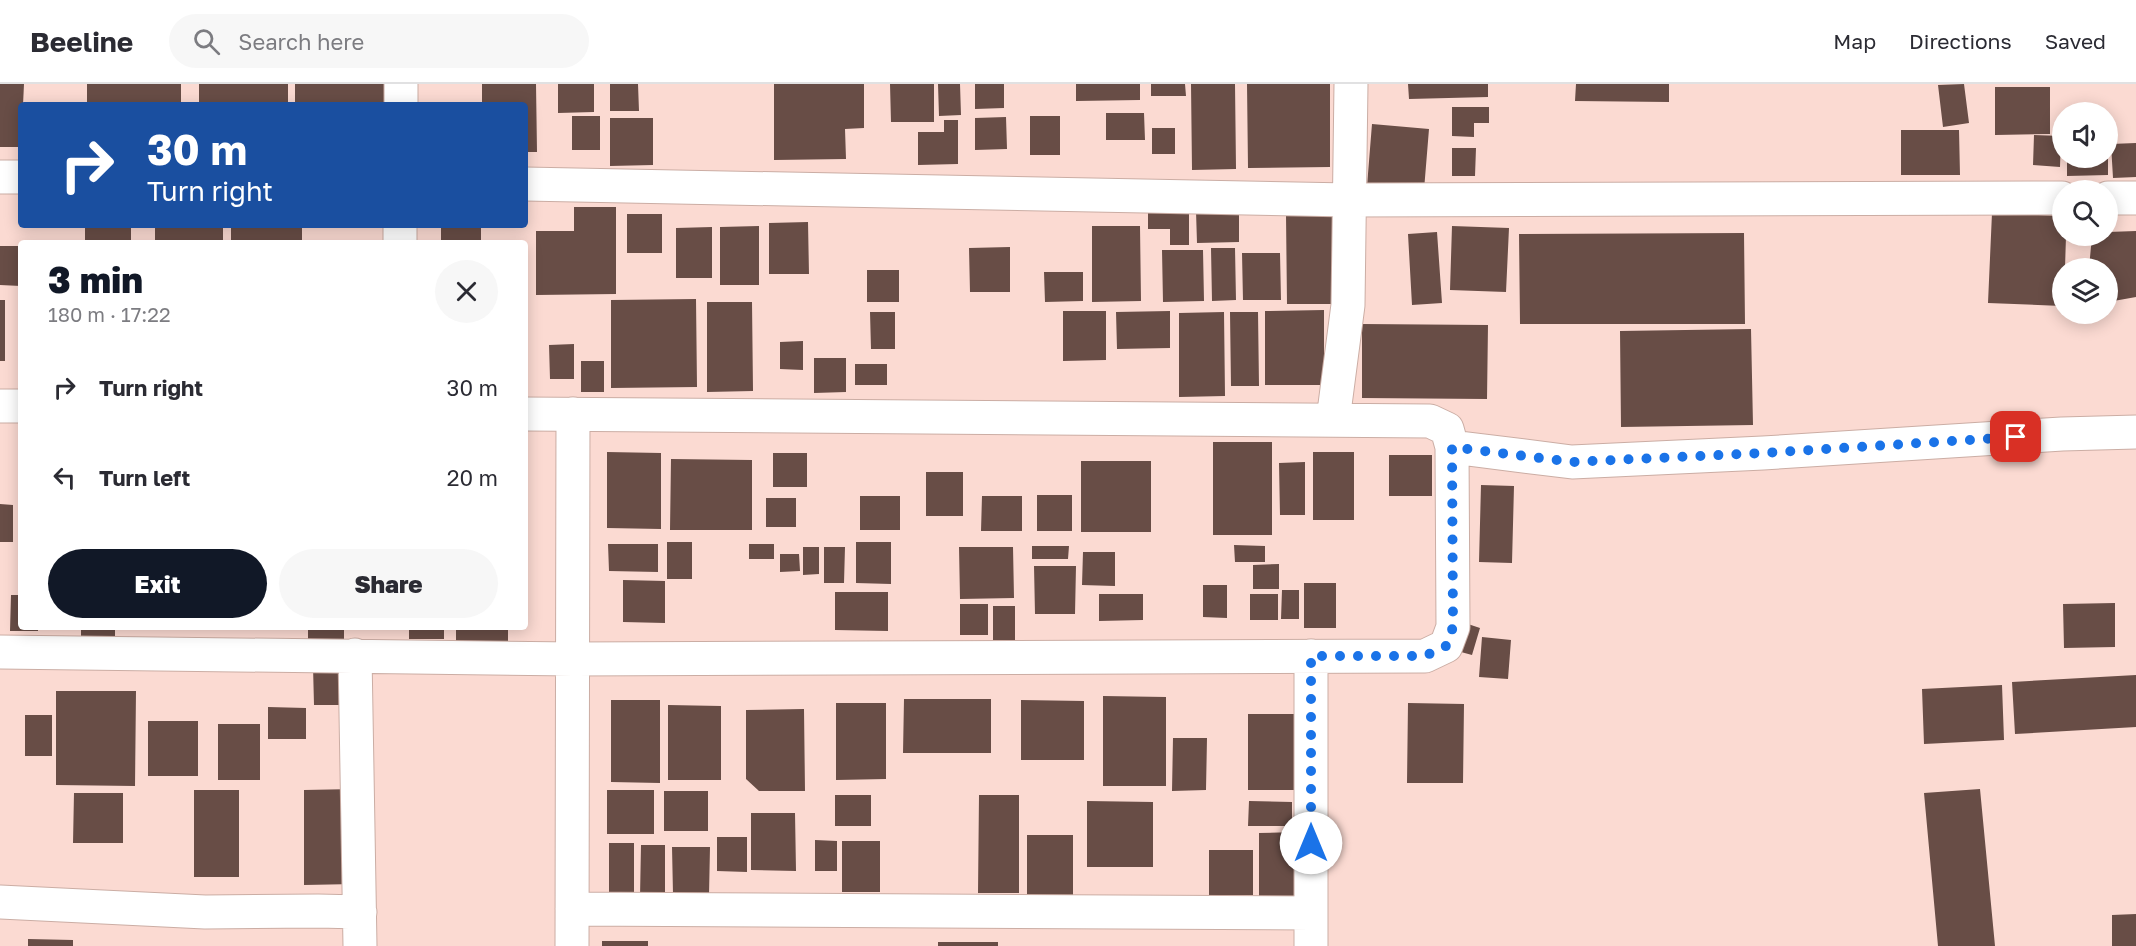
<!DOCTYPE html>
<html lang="en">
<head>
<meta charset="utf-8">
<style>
	:root { --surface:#fff; --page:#f7f7f7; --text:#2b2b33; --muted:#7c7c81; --line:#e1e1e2; --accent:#111827 }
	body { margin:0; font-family:"Golos Text",sans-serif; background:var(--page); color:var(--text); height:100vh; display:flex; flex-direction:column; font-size:22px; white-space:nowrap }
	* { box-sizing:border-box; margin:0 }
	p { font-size:20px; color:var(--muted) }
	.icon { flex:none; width:33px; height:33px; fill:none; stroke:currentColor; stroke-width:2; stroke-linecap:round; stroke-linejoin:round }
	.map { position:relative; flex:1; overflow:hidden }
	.panel { position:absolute; left:18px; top:156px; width:510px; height:390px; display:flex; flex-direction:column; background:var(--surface); border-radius:6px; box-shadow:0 3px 15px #0003 }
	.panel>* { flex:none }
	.banner { position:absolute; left:18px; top:18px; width:510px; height:126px; border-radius:6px; box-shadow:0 3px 15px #0003; background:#1a4fa0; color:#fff; overflow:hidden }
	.tools { position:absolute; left:2052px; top:18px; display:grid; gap:12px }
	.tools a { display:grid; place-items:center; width:66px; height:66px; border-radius:50%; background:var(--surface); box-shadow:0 3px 15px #0003; font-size:30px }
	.pin { position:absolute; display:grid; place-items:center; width:51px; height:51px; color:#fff; margin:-26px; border-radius:12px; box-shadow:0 3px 9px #0006 }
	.me { position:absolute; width:66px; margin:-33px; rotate:0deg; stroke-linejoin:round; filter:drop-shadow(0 0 4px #0008) }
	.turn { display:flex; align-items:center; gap:21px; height:126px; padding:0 30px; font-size:27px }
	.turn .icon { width:78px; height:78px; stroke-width:2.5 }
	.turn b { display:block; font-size:42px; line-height:51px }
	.round { display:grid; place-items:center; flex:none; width:63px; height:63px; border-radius:32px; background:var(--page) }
	.summary { display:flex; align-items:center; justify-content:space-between; height:102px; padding:0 30px }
	h1 { font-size:36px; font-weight:800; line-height:45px; color:var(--accent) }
	.action { display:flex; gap:12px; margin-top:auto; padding:12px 30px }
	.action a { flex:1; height:69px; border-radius:36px; background:var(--accent); color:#fff; font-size:24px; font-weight:800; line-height:69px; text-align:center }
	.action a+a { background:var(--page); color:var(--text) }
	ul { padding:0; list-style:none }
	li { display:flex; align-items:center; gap:18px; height:90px; padding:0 30px }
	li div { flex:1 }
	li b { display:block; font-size:22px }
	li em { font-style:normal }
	header { display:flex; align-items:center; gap:36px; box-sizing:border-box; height:84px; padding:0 30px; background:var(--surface); border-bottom:2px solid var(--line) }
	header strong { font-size:28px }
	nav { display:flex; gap:33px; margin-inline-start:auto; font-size:21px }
	.search { width:420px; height:54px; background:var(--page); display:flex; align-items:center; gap:15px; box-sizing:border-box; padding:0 21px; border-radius:33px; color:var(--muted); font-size:22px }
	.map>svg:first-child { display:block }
	.building { fill:#684d46 }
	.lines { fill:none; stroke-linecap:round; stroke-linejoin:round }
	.minor-casing { stroke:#cbada4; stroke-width:35 }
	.minor { stroke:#fff; stroke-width:33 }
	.route { stroke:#1a73e8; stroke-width:10; stroke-dasharray:0 18 }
</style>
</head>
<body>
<header>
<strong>Beeline</strong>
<div class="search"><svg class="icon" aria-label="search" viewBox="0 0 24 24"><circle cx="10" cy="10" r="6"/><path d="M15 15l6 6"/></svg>Search here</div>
<nav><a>Map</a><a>Directions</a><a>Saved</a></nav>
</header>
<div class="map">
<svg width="2136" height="862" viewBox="0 0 2136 862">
	<rect width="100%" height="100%" fill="#fbdad2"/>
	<path class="building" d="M0,0H24L23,21H21V63H0Z
		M87,0H181V21H87Z
		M199,0H288V21H199Z
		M295,0H388V21H295Z
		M482,0H536L537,68H525V21H482Z
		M558,0H594V28L558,29Z
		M610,0H638L639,27H610Z
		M774,0H864V44L845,45L846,75L774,76Z
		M890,0H934V38H891Z
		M938,0H960L961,31L939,32Z
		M975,0H1004V24L975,25Z
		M1076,0H1140V16L1076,17Z
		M1151,0H1185L1186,12H1151Z
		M1191,0H1235L1236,85L1192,86Z
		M1247,0H1330V83L1248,84Z
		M1408,0H1488V13L1409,15Z
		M1576,0H1669V18L1575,17Z
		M1964,0L1969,39L1943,43L1938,1Z
		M1995,3H2050V50L1995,51Z
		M1452,23H1489V39H1474V53L1452,52Z
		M1106,29H1144L1145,56H1106Z
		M572,32H600V66H572Z
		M1030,32H1060V71H1030Z
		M1006,33L1007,65L975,66V34Z
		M610,34H653V81L610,82Z
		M944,36H958V80L918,81V48H944Z
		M1372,40L1429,45L1424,106L1367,102Z
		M1152,44H1175V70H1152Z
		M1901,46H1959L1960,91H1901Z
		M2034,51L2061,52L2060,83L2033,81Z
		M2136,59V93L2113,94L2111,60Z
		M1452,64H1476L1475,92H1452Z
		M2067,74H2108V91L2067,92Z
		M574,123H616V210L536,211V147H574Z
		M1189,126V161H1170V145H1148V127Z
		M1196,127H1239V158L1197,159Z
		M1992,129L2062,132V152H2066L2065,184H2062V222L1988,219Z
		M627,130H662V169H627Z
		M1286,131H1341L1342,220H1287Z
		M808,138L809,190H769V139Z
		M85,141H131V159H85Z
		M155,141H223V159H155Z
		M231,141H302V159H231Z
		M441,141H481V159H441Z
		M759,142V201H720V143Z
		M1092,142H1140L1141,217L1092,218Z
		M1452,142L1509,144L1506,208L1450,206Z
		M712,143V194H676V144Z
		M2136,147V213L2108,218V184H2089L2092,152H2108V148Z
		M1437,148L1442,219L1412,221L1408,150Z
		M1744,149L1745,240H1520L1519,150Z
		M0,162H21V202L0,201Z
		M1010,163V208H970L969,164Z
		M1211,164H1235L1236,216L1212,217Z
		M1162,166H1203L1204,217L1163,218Z
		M1242,169H1280L1281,216H1243Z
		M867,186H899V218H867Z
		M1044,188H1083V217L1045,218Z
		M696,215L697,303L611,304V216Z
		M0,216H5V277H0Z
		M707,218H752L753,307L707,308Z
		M1324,226V301H1265V227Z
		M1063,227H1106V276L1063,277Z
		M1170,227V264L1117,265L1116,228Z
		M870,228H895V265H871Z
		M1224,228L1225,312L1179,313V229Z
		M1230,228H1258L1259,302H1231Z
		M1362,240L1488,241L1487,315L1362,314Z
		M1751,245L1753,341L1621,343L1620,247Z
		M803,257V286L780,285V258Z
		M574,260V295H550L549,261Z
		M814,274H846V308L814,309Z
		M581,277H604V308H581Z
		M855,280H887V301H855Z
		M1213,358H1272V451H1213Z
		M607,368L661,369V445L607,444Z
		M1313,368H1354V436H1313Z
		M773,369H807V403H773Z
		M1389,371H1432V412H1389Z
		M671,375L752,376V446H670Z
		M1081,377H1151V448H1081Z
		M1305,378V431H1280L1279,379Z
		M926,388H963V432H926Z
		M1481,401L1514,402L1512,479L1479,478Z
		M1037,411H1072V447H1037Z
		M860,412H900V446H860Z
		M982,412H1022V447H981Z
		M766,414H796V443H766Z
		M0,420L13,421V458H0Z
		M667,458H692V495H667Z
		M856,458H891V500L856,499Z
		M608,460H658V488L609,487Z
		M749,460H774V475H749Z
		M1234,461L1265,462V478H1235Z
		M1032,462H1069L1068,475H1032Z
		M803,463H819V490L803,491Z
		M824,463H845L844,499H824Z
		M959,463H1013L1014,514L960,515Z
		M1083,468H1115V502L1082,501Z
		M780,470H799L800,487L780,488Z
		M1279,480V505H1253V481Z
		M1034,482H1076L1075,530H1035Z
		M623,496L665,497V539L623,538Z
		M1304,499H1336V544H1304Z
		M1203,501H1227V534L1203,533Z
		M1282,506H1299V535H1281Z
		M835,508H888V547L835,546Z
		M1099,510H1143V536L1099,537Z
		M1250,510H1278V536H1250Z
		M11,511H21V543H38V547H10Z
		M2115,519V563L2064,564L2063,520Z
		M960,520H988V551H960Z
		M993,522H1015V556H993Z
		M1459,537L1480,544L1472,571L1450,565Z
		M81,543H115V559H81Z
		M308,543H344V558H308Z
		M409,543H444V555H409Z
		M456,543H508V561L456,560Z
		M1482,553L1511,556L1508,595L1479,593Z
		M313,582H353V621H314Z
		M2136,591V643L2015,650L2012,598Z
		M2002,601L2004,656L1924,660L1922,605Z
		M56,607H136L135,702L56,701Z
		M1103,612L1166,613V702H1103Z
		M904,615H991V669H903Z
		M611,616H660V699L611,698Z
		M1021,616L1084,617V676H1021Z
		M836,619H886V695L836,696Z
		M1408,619L1464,620L1463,699H1407Z
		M668,621L721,622V696H668Z
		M268,623L306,624V655H268Z
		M804,625L805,707H759L746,695V626Z
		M1248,630H1304V706H1248Z
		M25,631H52V672H25Z
		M148,637H198V692H148Z
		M218,640H260V696H218Z
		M1173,654H1207L1206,706L1172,707Z
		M355,705V800L304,801V706Z
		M1980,705L1995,862H1938L1924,709Z
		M194,706H239V793H194Z
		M607,706H654V750H607Z
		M664,707H708V747H664Z
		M74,709H123V759H73Z
		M835,711H871V742H835Z
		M979,711H1019V809H978Z
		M1087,717L1153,718V783H1087Z
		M1249,717L1292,718V742H1248Z
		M751,729H795L796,787L751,786Z
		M1298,748V817H1259V749Z
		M1027,751H1073V817H1027Z
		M717,753H747V788L717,787Z
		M815,756L837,757V787H815Z
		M842,757H880V808H842Z
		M609,759H634V808H609Z
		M641,761H665V813H640Z
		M672,763H710L709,811L673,810Z
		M1209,766H1253V811H1209Z
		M2136,830V862H2112V831Z
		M28,855L73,856V862H28Z
		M602,857H648V862H602Z
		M938,858H998V862H938Z"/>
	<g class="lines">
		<defs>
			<path id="minor" d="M401,21V0
				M0,93H21
				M525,100L1349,116L2062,114
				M2108,114H2136
				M400,159V141
				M0,322H21
				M1333,336L1348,221L1351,0
				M1452,363L1572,378L1763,369L2062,350L2136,348
				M0,568L573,575L1425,572L1446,562L1453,543L1452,363L1447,345L1430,337L525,330
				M355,571L360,862
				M0,818L205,828L318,827L360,828
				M572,825L1311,829
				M572,862L573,330
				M1311,862V572"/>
		</defs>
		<use href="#minor" class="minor-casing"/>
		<use href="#minor" class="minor"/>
	</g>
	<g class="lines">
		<path class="route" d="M1311,759V572H1425L1446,562L1453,543L1452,363L1572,378L1763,369L2016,353"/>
	</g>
</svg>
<div class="tools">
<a><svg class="icon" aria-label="sound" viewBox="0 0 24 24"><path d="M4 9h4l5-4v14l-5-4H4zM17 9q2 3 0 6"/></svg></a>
<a><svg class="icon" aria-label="search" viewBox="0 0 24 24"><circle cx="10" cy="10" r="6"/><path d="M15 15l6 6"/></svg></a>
<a><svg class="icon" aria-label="layers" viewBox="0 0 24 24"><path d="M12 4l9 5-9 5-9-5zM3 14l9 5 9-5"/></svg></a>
</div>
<div class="pin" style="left:2016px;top:353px;background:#d93025"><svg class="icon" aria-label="arrive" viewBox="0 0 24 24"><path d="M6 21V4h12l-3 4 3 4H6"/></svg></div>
<svg class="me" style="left:1311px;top:759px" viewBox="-20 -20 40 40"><circle r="19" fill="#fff"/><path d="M0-13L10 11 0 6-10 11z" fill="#1a73e8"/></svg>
<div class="banner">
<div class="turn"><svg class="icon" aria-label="right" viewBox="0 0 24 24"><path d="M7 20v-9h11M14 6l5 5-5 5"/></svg><div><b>30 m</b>Turn right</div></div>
</div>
<section class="panel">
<div class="summary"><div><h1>3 min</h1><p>180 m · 17:22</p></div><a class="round"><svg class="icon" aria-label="close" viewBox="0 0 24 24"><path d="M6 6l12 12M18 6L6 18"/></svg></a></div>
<ul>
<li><svg class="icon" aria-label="right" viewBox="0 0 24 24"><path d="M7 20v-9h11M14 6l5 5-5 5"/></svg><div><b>Turn right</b></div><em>30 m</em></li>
<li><svg class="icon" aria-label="left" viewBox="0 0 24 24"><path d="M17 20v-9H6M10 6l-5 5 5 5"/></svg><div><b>Turn left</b></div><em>20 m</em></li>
</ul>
<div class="action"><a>Exit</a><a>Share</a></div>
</section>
</div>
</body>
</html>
